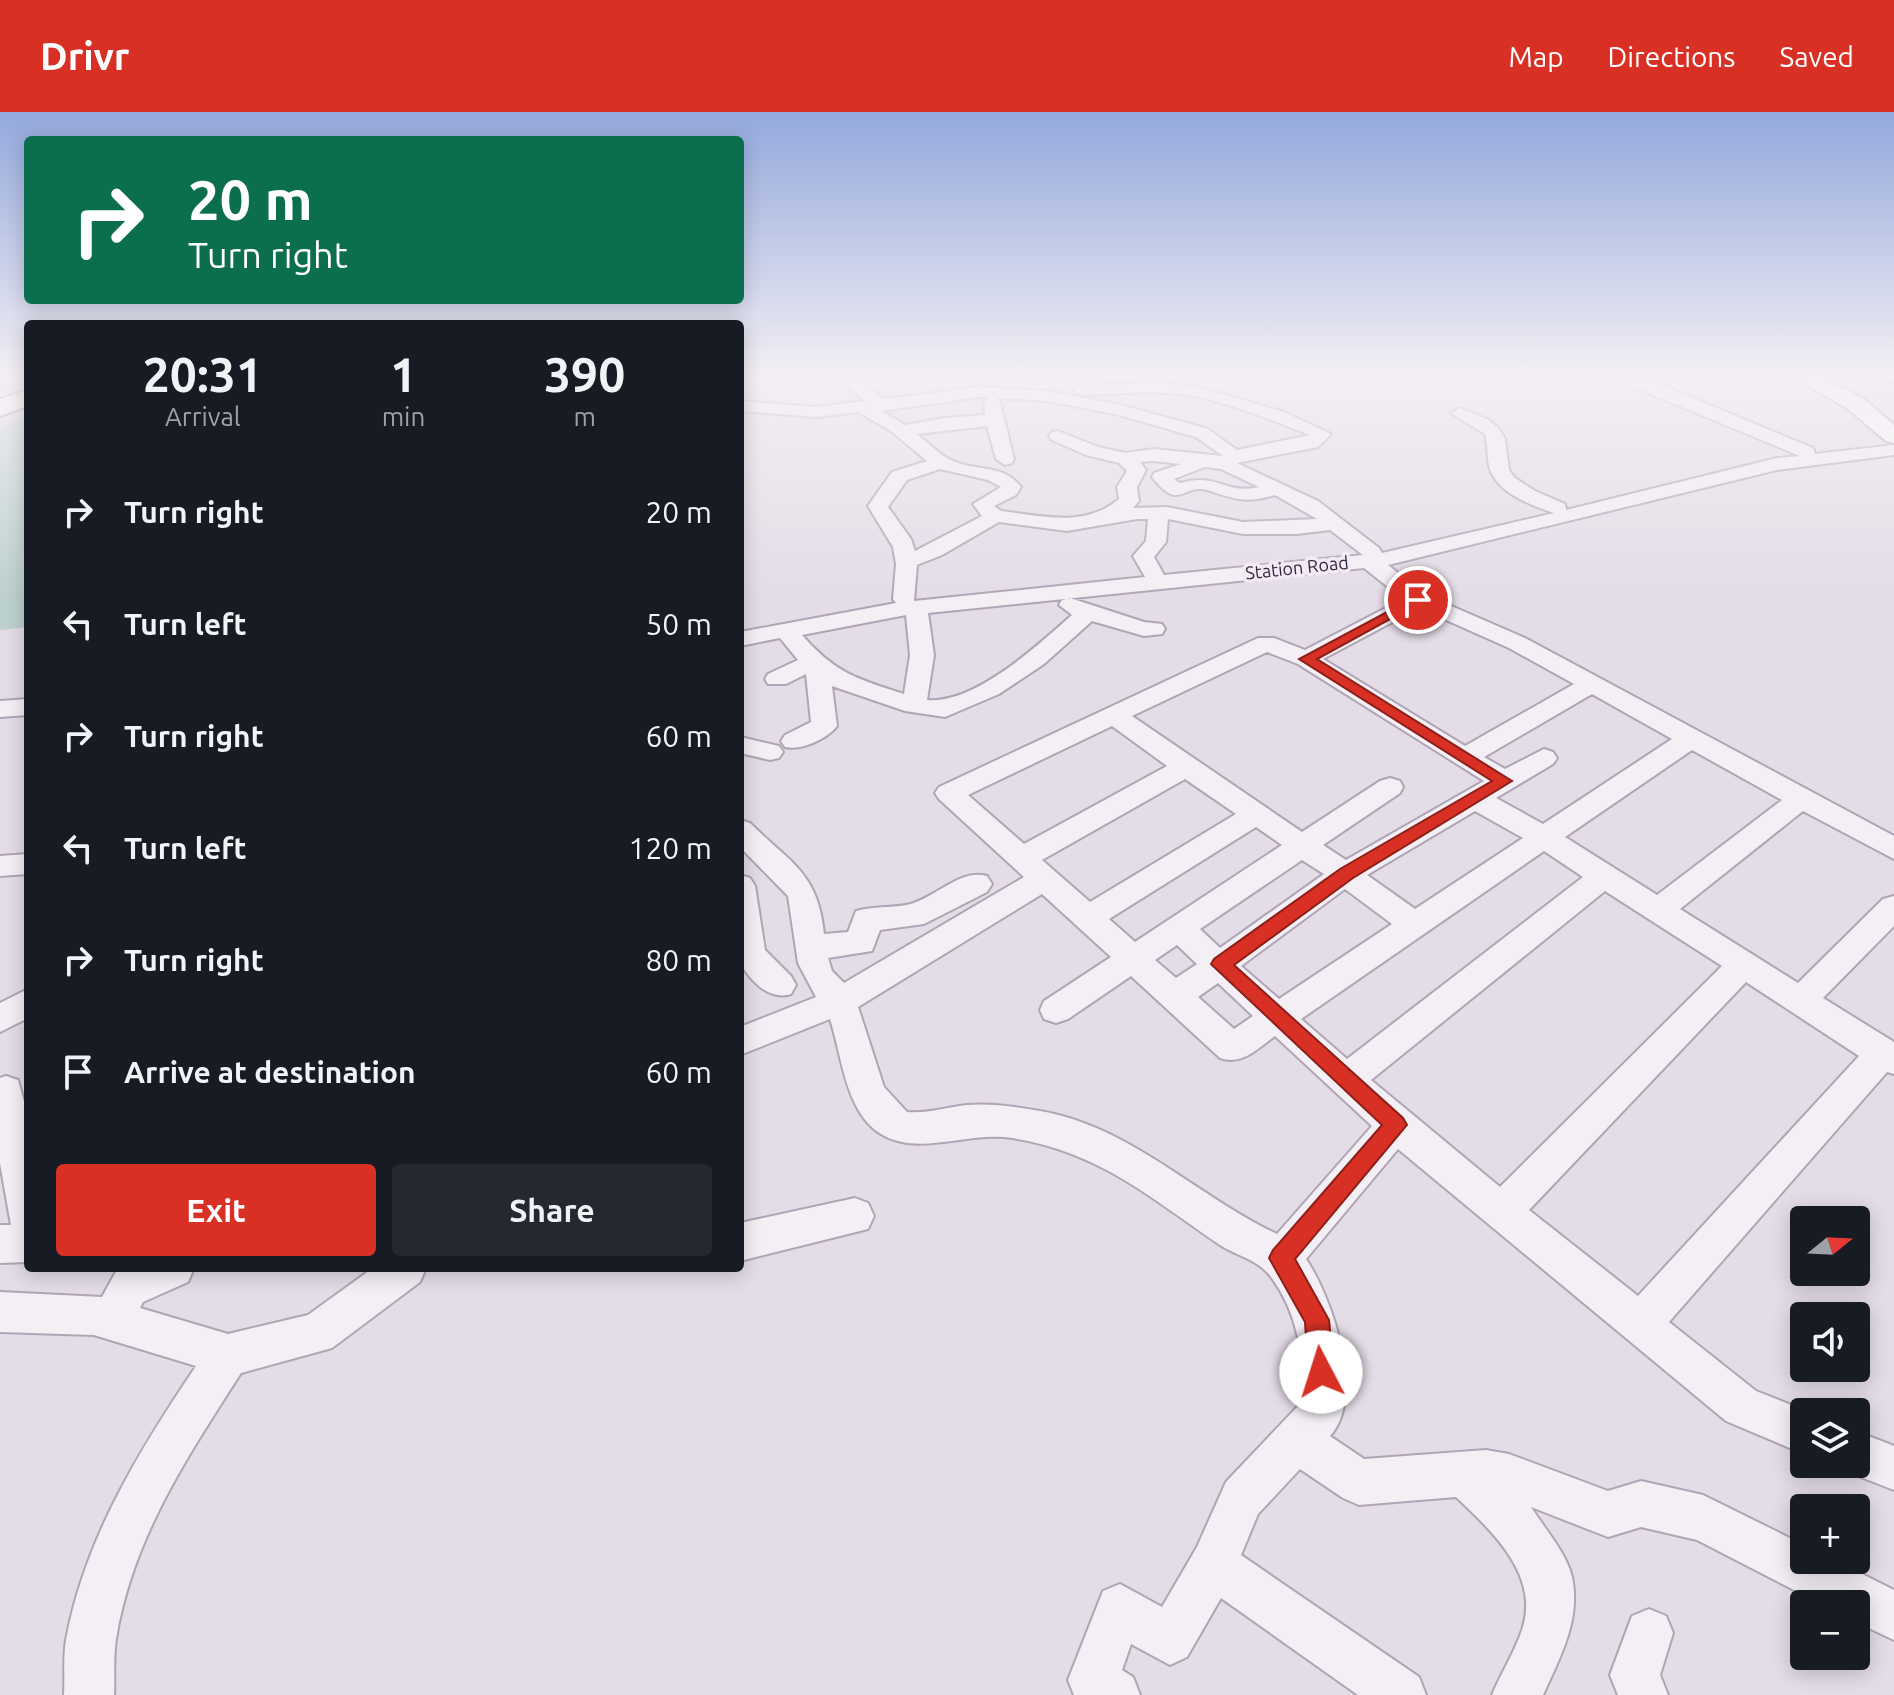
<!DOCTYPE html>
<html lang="en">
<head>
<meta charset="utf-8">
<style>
	:root { --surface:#171b24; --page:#242831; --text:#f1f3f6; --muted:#9ea1a6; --accent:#d93025 }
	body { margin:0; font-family:Ubuntu,sans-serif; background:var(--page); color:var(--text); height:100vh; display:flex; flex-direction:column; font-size:30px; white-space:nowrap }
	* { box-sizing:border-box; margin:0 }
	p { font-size:26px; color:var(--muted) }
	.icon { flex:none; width:44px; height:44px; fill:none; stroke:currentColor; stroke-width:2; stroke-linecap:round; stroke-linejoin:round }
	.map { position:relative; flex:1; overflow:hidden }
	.panel { position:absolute; left:24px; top:208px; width:720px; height:952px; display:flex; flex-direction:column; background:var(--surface); border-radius:8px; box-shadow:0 4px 20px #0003 }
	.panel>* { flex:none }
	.banner { position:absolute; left:24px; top:24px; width:720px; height:168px; border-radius:8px; box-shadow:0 4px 20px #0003; background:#0b6e4f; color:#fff; overflow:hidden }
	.needle { width:52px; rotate:72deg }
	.buttons { position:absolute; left:1790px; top:1094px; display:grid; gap:16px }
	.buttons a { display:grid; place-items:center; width:80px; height:80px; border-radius:8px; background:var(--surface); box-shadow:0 4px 20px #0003; font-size:40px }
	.pin { position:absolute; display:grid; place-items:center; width:68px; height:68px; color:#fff; margin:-34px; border:4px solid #fff; border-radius:50%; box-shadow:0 2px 8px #0007 }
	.me { position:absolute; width:88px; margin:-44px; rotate:355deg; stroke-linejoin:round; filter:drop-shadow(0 0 6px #0008) }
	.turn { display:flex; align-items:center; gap:28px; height:168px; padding:0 32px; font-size:36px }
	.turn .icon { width:104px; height:104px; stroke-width:2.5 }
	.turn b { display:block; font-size:56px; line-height:68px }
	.eta { display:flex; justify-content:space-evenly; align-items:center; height:136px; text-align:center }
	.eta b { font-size:48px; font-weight:700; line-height:56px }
	.cta { display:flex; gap:16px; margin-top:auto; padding:16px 32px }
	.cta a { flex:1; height:92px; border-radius:8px; background:var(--accent); color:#fff; font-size:32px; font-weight:700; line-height:92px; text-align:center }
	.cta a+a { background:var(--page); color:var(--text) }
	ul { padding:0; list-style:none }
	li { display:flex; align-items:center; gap:24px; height:112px; padding:0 32px }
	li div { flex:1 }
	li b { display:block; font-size:30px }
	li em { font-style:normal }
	header { display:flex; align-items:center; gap:48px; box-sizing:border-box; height:112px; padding:0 40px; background:var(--accent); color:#fff }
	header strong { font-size:38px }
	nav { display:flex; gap:44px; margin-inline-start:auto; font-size:28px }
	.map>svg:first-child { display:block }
	.built { fill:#d8cedc }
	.green { fill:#bdd1ce }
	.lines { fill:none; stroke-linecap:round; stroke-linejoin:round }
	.minor-casing { stroke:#b0a5b4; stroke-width:4 }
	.major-casing { stroke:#ac9bb3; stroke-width:4 }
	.highway-casing { stroke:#96839e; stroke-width:4 }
	.minor { fill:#f3eff5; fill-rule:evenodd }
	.major { fill:#fff; fill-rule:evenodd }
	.highway { fill:#fff; fill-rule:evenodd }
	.rail-casing { stroke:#897591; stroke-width:6 }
	.rail { stroke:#f2ebf5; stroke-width:4; stroke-dasharray:11; stroke-linecap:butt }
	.route { fill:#d93025; stroke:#8d1f18; stroke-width:2 }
	.labels { text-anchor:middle; stroke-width:7; stroke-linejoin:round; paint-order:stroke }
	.far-street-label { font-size:18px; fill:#37253e; stroke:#f2ebf5 }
</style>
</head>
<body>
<header>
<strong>Drivr</strong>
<nav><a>Map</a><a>Directions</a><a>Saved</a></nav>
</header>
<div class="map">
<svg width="1894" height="1583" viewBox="0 0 1894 1583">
	<rect width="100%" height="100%" fill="#e4dce7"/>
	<path class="built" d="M1836,264H1894V293L1887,288Z"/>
	<path class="green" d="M28,303V515L0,518V315Z"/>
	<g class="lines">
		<defs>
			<path id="minor" d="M0,264H28V273L0,271Z
				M834,264H853L884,287L979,275L1048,279L1121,293L1208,317L1237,338L1310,323C1274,309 1237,294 1199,285C1161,277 1119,282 1081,283L1073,278L1081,273L1164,271L1199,275L1284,300L1331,322L1318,335L1237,351L1318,389L1379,436L1382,441L1554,401C1531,393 1496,381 1489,354C1487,343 1488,333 1485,322L1451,301L1460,296L1489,308L1499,317L1505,327L1509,358L1515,366L1535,379L1565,392L1566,398L1777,346L1800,344L1607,264H1632L1666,275L1813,336L1815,342L1894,333V343L1777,358L1388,453L1426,483L1525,526L1894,724V747L1803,699L1680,797L1798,871L1883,787L1894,784V814L1823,886L1894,930V962L1887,960L1669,1210L1756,1279L1809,1300H1804V1342L1726,1309L1398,1037L1306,1147C1332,1185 1366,1285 1330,1324L1364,1347L1486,1338L1509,1342L1608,1379L1641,1369L1703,1383L1804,1433V1448H1834L1894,1478V1528L1856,1510V1492H1821L1697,1428L1641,1415L1608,1425L1531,1395C1544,1416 1566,1440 1572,1465C1581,1508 1560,1545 1543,1583H1492C1501,1561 1516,1538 1523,1515C1539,1462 1491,1418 1456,1385L1359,1393L1343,1386L1300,1357L1258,1402L1241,1443L1419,1565L1426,1583H1358L1221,1486L1187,1545L1170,1553L1131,1532L1122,1558L1133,1565L1140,1583H1074L1068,1568L1103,1479L1120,1472L1162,1495L1197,1435L1226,1370L1300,1292C1306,1248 1298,1201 1271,1165C1259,1148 1237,1144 1220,1133C1151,1086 1098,1039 1012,1026C969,1019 918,1045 881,1022C845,1000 842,943 830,907L740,943V915L816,885L798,851L788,784L740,735V708L750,711C790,751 818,760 824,822L848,820L856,799C873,794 890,796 906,793C934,788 959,756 987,764L992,772L987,780L924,812L880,818L872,839L828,846L832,859L844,871L1024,765L939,687L935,681L939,675L1258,526H1274L1305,538L1403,487L1364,456L928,501L934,543L927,588C975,592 1038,533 1072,503L1059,493L1062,488L1070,486L1144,510L1162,512L1165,517L1162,522L1144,524L1092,509L1044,552L999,582L945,605L905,599L832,574L837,614C827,627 801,639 785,635L781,629L785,623L811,610L806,562L786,572H768L765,567L768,562L798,548L780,526L740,534V520L896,491L893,487L896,452L893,435L868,394L892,360L927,349L891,319L858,300L816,305L740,299V289L816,295L865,289ZM979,285L989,286L984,290L985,303L945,306L905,313L882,299ZM997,286L1048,289L1119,303L1196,325L1223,344L1154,337L1125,341L1098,335L1058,319L1052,320L1049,324L1052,328L1086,343L1119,351L1127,359L1117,375L1119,387C1084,416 1043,404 1001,399L994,394L1016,383L1021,375C1004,353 981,359 958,351C942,346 930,332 917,322L987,314L996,347L1005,353L1012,351L1014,347L1000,290ZM1154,349L1181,352L1154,361L1152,365C1180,401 1182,371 1207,378C1235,387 1244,392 1275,383L1317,407L1243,410L1167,395L1133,396L1139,389L1137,375L1146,358L1140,350ZM1205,355L1221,357L1259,375C1225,383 1218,360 1180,371L1174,367ZM940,357L988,368L1001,375L973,392L982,404L915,439L911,427L888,395L907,368ZM1137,407H1148L1146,429L1133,444L1145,465L914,489L917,453L942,443L999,410L1067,419ZM1168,407L1243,422H1297L1330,418L1363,443L1164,463L1154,445L1166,430ZM1419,496L1509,536L1574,572L1465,634L1323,547ZM906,503L910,543L904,582C857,567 835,561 802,523ZM1267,540L1298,552L1484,669L1346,748L1323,733L1400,681L1403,675L1400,669L1390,666L1380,669L1302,720L1132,604ZM1592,582L1672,627L1543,712L1496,686L1553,652L1557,646L1553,640L1544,637L1505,657L1484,645ZM1112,614L1167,654L1024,732L968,683ZM1692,638L1782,688L1657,783L1565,725ZM1185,667L1236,702L1090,790L1042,748ZM1475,699L1523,726L1415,797L1367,763ZM1256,715L1282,733L1135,830L1109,807ZM1544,739L1583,765L1347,947L1301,907ZM1302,748L1324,762L1220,836L1200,817ZM1345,777L1392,812L1279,887L1241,854ZM1605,779L1722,854L1500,1075L1371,968ZM1042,782L1111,845L1044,889L1040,898L1044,907L1056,911L1068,907L1131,864L1220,946C1242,954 1258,936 1275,924L1372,1014L1277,1122C1196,1084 1132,1015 1040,999C1016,995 992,991 967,993C947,995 927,1002 907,1000L884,975L858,895ZM1177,833L1197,852L1176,866L1155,848ZM1746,870L1859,944L1638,1184L1529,1098ZM1218,871L1253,904L1234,917L1198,885Z
				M28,587V603L0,605V589Z
				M740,625L779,634L783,640L779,646L770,648L740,641Z
				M28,742V762L0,764V744Z
				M740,763L750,766L755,774L765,838L791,864L796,873L791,882C769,889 751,869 740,851Z
				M28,877V906L0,920V891Z
				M6,964L18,968L28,1004V1150L0,1151V1113H11L0,1051V966Z
				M855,1086L868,1091L874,1104L868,1117L740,1149V1111Z
				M118,1156H194L188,1170L143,1190L140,1196L228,1222L308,1203L373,1156H426L420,1170L332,1236L241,1261C187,1345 132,1427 116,1527C113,1546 115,1565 114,1583H64C65,1565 63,1546 66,1528C85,1426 139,1339 196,1254L94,1223L0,1220V1180L102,1185Z
				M1856,1319L1894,1334V1378L1840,1357L1838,1352H1856Z
				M1649,1497L1666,1504L1673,1521L1660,1563L1668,1583H1618L1610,1563L1632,1504Z"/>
			<path id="major" d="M1792,264H1819L1864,287L1894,313V331L1886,329L1848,297Z"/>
			<path id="highway" d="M28,278V294L0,304V287Z"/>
		</defs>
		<use href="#minor" class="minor-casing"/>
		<use href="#major" class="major-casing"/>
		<use href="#highway" class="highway-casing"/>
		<use href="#minor" class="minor"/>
		<use href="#major" class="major"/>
		<use href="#highway" class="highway"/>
		<defs>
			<path id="rail" d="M1883,264L1894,269"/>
		</defs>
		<use href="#rail" class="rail-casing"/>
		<use href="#rail" class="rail"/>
	</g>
	<linearGradient id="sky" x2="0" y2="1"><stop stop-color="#93a8dc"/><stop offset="0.54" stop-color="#f3eff4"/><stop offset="1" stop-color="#f3eff4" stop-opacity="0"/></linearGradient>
	<rect width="1894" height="486" fill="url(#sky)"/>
	<path class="route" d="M1413,486L1425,488L1317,547L1512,669L1353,766L1234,853L1403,1006L1407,1013L1295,1147L1329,1208L1334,1260L1330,1269L1321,1273L1312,1269L1308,1260L1305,1210L1269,1146L1273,1138L1382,1013L1211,852L1214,847L1340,757L1492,669L1299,547Z"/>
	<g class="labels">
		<g class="far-street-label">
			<text transform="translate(1297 456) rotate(-6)" y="6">Station Road</text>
		</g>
	</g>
</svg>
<div class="buttons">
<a><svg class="needle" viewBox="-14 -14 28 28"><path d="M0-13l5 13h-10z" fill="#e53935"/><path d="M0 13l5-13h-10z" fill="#9ea1a6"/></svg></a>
<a><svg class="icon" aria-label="sound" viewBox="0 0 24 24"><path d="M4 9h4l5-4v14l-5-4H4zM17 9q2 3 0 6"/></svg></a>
<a><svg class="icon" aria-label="layers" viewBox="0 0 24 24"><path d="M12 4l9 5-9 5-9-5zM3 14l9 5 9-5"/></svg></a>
<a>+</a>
<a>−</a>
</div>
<div class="pin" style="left:1418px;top:488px;background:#d93025"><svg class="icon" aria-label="arrive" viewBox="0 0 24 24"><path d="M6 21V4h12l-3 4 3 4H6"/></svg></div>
<svg class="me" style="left:1321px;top:1260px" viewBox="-20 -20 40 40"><circle r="19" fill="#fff"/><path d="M0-13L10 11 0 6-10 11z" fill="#d93025"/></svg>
<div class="banner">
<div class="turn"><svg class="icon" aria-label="right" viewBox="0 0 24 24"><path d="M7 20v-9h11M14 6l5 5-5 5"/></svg><div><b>20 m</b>Turn right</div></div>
</div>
<section class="panel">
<div class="eta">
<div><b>20:31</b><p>Arrival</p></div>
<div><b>1</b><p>min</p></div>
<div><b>390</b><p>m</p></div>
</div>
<ul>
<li><svg class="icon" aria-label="right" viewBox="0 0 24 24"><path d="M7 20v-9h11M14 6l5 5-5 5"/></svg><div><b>Turn right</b></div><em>20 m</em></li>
<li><svg class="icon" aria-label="left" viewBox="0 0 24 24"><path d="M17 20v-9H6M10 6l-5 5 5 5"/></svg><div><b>Turn left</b></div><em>50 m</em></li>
<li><svg class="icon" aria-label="right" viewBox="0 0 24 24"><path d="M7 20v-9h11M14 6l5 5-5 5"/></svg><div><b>Turn right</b></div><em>60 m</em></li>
<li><svg class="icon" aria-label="left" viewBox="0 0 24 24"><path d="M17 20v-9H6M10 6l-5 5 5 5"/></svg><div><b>Turn left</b></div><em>120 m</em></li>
<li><svg class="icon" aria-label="right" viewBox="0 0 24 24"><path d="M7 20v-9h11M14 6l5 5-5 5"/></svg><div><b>Turn right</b></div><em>80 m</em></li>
<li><svg class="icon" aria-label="arrive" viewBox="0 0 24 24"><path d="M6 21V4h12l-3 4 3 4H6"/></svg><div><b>Arrive at destination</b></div><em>60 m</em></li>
</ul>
<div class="cta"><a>Exit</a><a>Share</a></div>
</section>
</div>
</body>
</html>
